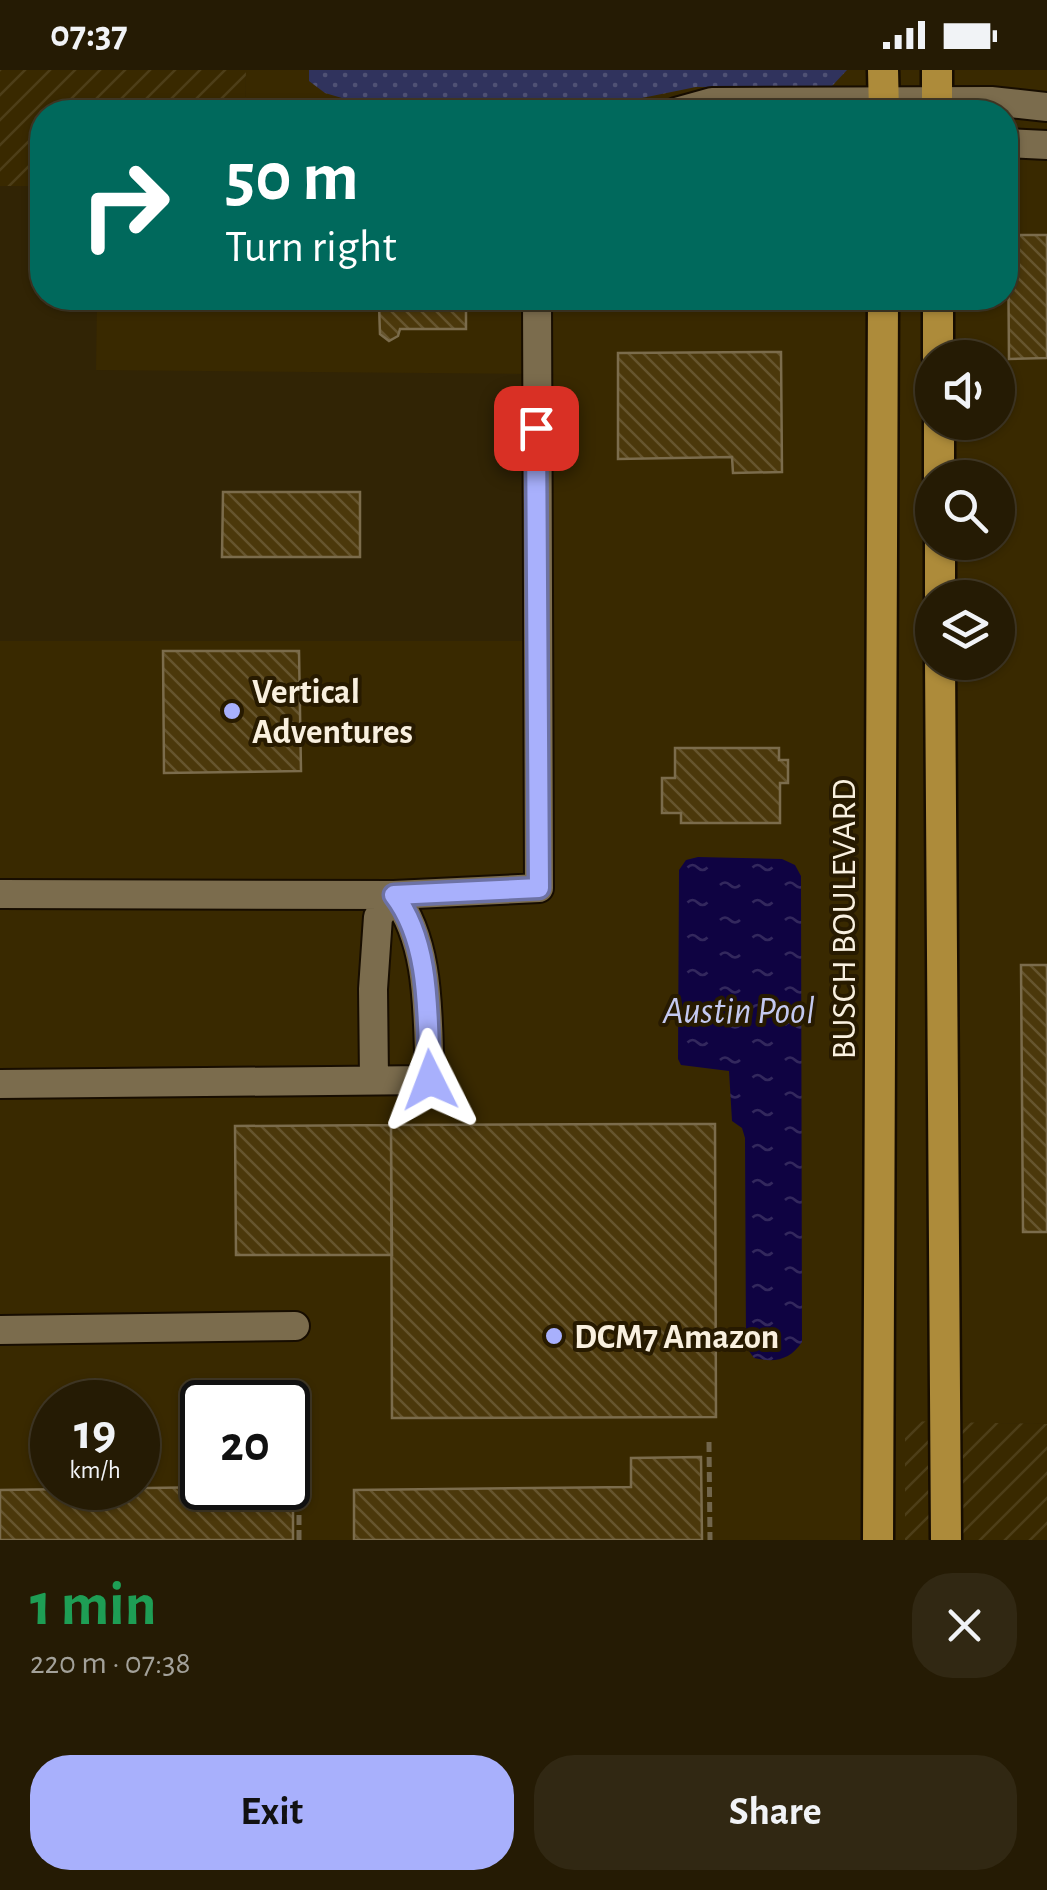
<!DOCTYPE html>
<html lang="en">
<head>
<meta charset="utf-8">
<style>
	:root { --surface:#251b04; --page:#312813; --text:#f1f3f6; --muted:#a3a19a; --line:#423926; --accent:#a8b0fc }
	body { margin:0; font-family:"Alegreya Sans",sans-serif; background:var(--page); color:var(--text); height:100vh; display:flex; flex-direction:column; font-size:38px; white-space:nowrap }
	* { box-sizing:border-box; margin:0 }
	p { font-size:32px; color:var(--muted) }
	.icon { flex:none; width:55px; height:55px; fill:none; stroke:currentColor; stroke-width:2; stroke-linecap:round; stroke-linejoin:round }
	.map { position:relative; height:1470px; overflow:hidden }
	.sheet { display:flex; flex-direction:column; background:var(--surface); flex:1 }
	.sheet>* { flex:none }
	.banner { position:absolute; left:30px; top:30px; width:988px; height:210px; border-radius:40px; box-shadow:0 2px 8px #0004,0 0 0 2px var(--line); background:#00695c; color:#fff; overflow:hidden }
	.tools { position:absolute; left:915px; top:270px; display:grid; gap:20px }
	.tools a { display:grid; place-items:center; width:100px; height:100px; border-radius:50%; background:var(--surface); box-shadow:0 2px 8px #0004,0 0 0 2px var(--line); font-size:50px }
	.speed { position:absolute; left:30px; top:1310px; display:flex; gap:20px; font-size:50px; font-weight:700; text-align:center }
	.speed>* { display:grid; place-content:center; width:130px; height:130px; border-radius:50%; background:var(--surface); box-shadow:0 2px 8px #0004,0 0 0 2px var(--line); line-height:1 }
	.speed small { font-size:25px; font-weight:400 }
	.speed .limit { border:5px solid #111; border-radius:15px; background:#fff; color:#111 }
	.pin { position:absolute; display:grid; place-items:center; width:85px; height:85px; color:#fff; margin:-42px; border-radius:20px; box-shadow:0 5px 15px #0006 }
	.me { position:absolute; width:110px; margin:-55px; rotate:357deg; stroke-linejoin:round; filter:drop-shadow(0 0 8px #0008) }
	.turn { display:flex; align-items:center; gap:35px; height:210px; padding:0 30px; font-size:45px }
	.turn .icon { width:130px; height:130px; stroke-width:2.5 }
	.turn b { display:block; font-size:70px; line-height:85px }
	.round { display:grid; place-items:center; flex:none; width:105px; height:105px; border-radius:40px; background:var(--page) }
	.overview { display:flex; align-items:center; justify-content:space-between; height:170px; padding:0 30px }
	h1 { font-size:60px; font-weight:700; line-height:75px; color:#1e9e55 }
	.button { display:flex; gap:20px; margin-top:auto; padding:20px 30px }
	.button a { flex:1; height:115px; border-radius:40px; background:var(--accent); color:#111; font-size:40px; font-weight:700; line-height:115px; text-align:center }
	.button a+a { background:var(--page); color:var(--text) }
	.status { display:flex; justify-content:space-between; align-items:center; height:70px; padding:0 50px; background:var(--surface); direction:ltr }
	.status svg { height:28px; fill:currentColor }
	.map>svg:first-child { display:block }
	.built { fill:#392900; fill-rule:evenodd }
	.industrial { fill:url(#industrial-furrows) }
	.grass { fill:url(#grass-dots) }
	.water { fill:url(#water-ripples) }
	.building { fill:url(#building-back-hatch); stroke:#7b6c4c; stroke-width:2.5 }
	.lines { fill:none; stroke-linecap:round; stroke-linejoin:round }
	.minor-casing { stroke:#170d00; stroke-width:32 }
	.major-casing { stroke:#170d00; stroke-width:35 }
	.path { stroke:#72664c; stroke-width:5; stroke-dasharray:10 5; stroke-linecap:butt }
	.minor { stroke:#7b6c4d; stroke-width:28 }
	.major { stroke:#ad8b3a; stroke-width:30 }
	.route-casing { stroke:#6d72a4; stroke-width:25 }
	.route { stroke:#a8b0fc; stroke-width:18 }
	.poi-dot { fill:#a8b0fc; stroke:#271a00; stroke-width:4 }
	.labels { text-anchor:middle; stroke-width:8; stroke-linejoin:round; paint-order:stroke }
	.poi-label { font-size:35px; font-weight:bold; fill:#f9f0df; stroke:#271a00; text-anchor:start }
	.street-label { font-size:35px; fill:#f9f0df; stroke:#271a00 }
	.water-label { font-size:38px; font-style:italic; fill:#c4c9f0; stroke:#271a00 }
</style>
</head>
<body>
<div class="status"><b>07:37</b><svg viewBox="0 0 49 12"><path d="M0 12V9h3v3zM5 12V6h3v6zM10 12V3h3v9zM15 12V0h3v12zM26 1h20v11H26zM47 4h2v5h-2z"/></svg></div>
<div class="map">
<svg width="1047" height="1470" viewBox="0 0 1047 1470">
	<defs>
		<pattern id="industrial-furrows" width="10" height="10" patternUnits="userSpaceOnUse" patternTransform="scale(2.5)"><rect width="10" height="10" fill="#392900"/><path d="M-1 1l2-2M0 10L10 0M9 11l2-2" fill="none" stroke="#4d3e18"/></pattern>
		<pattern id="grass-dots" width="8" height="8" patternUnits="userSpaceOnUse" patternTransform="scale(2.5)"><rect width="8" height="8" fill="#30335d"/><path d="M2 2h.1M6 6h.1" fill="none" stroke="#4f5174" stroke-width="1.8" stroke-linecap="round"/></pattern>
		<pattern id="water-ripples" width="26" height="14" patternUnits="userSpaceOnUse" patternTransform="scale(2.5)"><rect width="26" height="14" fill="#0f0342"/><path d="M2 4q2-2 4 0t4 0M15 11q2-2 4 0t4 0" fill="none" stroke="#33285d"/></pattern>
		<pattern id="building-back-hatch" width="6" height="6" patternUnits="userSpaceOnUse" patternTransform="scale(2.5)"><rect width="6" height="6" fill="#4b380b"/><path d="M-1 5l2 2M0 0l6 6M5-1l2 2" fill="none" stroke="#66552e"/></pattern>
	</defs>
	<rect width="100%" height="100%" fill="#312405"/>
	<path class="built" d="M246,0H1047V1354L906,1352L905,1470H0V571H537L536,304L96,300L97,228H1005V42H245ZM932,288H998V352H932ZM932,408H998V472H932ZM932,528H998V592H932ZM52,1332H138V1418H52ZM202,1332H288V1418H202Z"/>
	<path class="industrial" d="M0,0H246L245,42H42V116H0Z
		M905,1351L1047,1354V1470H905Z"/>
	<path class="grass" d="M309,0H847L832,16L696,17L642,28L352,31L325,23L309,11Z"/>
	<path class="water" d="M698,787L782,789L795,795L801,806L802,1272C790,1290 775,1293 754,1288L746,1277L745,1068L742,1058L732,1051L729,1001L681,995L678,989L679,800L686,790Z"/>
	<path class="building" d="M1008,165H1047V288L1009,289Z
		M371,228H466V259H400L398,266L389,271L380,264L379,235H371Z
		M781,282L782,402L733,403L732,387L618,389V283Z
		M223,422H360V487H222Z
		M163,581H299L301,701L164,703Z
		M675,678H779V690H788V713H780V753H681V743H662V708H675Z
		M1021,895H1047V1162H1023Z
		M648,1054H715L716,1347L392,1348L391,1055Z
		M391,1055L392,1185H236L235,1056Z
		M701,1387L702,1470H354V1420L631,1417V1388Z
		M293,1416V1470H0V1420Z"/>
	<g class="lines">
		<defs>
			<path id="minor" d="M676,42L712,32L991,31L1047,37
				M1005,73L1047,75
				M0,824L394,825L539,818L537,228
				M0,1014L430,1010C427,950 432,875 394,825L378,847L373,919L374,1009
				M0,1260L295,1256"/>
			<path id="major" d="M883,0L884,42
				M937,0V42
				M938,228V288
				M939,352V408
				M940,472V528
				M940,592L946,1470
				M878,1470L883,228"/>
		</defs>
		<use href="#minor" class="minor-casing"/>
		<use href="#major" class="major-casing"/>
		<path class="path" d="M709,1372L710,1470
			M299,1470V1404"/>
		<use href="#minor" class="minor"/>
		<use href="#major" class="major"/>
	</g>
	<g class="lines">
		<defs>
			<path id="route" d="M430,1010C427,950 432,874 394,825L539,818L536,358"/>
		</defs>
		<use href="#route" class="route-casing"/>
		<use href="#route" class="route"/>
	</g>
	<g class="poi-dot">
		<circle cx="232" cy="641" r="10"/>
		<circle cx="554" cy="1266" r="10"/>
	</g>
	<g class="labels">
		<g class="poi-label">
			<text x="252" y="633">Vertical<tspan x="252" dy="40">Adventures</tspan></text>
			<text x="574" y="1278">DCM7 Amazon</text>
		</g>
		<g class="street-label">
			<text transform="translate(843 849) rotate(-90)" y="12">BUSCH BOULEVARD</text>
		</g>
		<g class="water-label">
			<text x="739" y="953">Austin Pool</text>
		</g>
	</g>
</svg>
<div class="tools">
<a><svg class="icon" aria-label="sound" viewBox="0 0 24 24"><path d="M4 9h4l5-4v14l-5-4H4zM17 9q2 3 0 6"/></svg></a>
<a><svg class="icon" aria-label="search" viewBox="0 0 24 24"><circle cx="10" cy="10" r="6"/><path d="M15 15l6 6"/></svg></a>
<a><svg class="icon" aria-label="layers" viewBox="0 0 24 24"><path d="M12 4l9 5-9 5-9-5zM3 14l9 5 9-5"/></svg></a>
</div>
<div class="speed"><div>19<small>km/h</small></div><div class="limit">20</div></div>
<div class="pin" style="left:536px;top:358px;background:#d93025"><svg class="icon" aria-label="arrive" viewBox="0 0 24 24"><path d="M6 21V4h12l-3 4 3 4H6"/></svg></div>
<svg class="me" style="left:430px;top:1010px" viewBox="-20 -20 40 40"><path d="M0-17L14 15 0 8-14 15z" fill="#a8b0fc" stroke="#fff" stroke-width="4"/></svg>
<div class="banner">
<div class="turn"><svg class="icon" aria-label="right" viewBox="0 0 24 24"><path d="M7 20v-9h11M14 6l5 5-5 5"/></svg><div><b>50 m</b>Turn right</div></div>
</div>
</div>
<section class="sheet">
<div class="overview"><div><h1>1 min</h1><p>220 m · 07:38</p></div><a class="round"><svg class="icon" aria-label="close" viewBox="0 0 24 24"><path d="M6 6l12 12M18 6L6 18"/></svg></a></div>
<div class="button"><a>Exit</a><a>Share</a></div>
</section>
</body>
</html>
